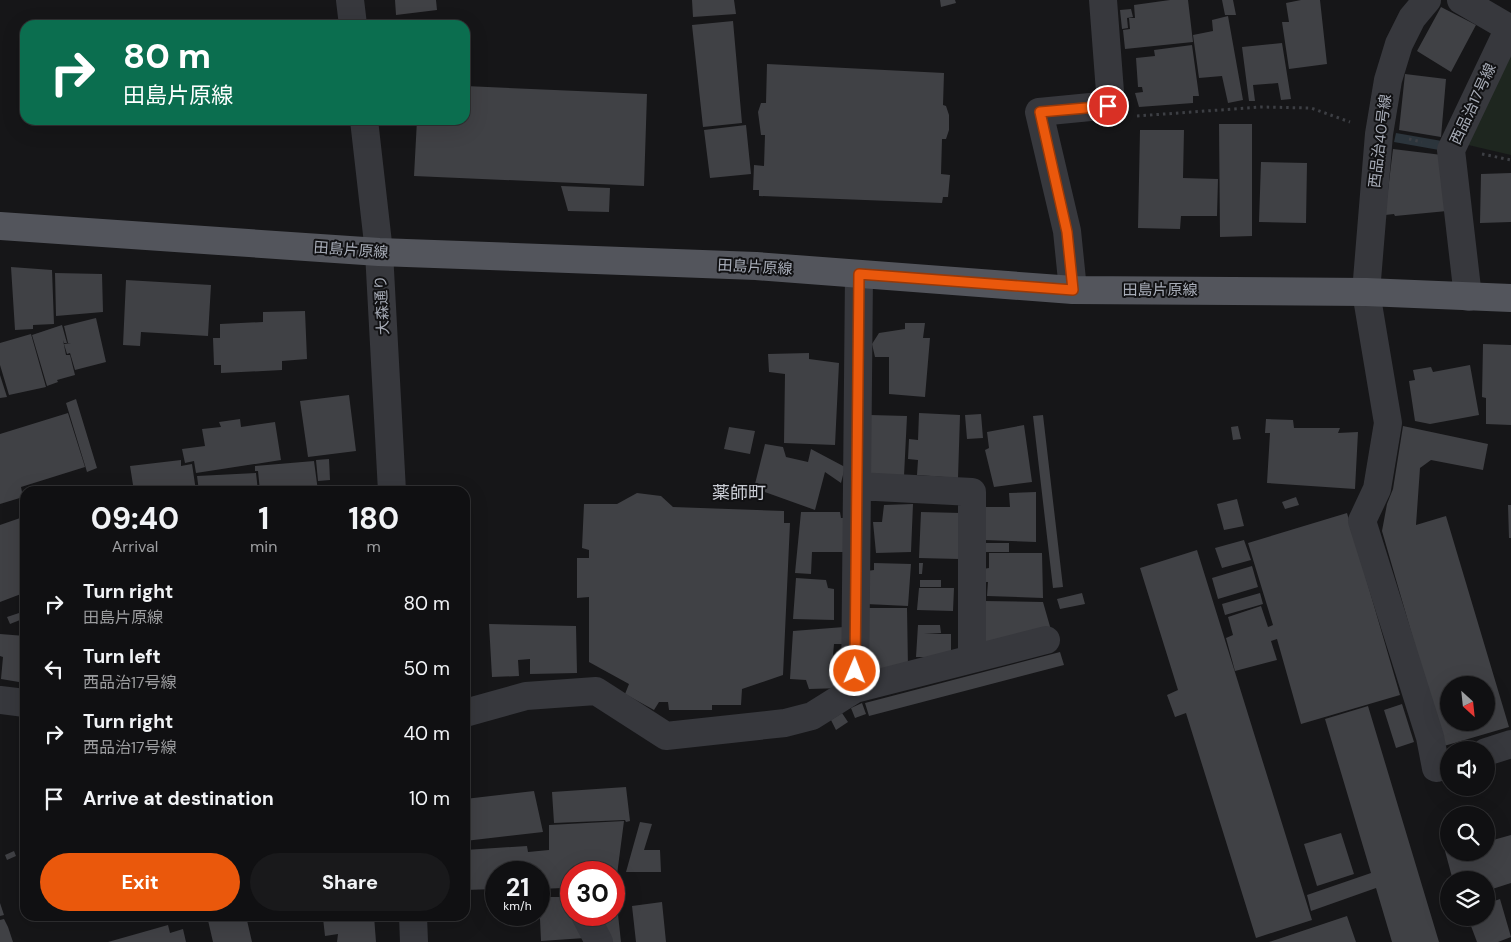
<!DOCTYPE html>
<html lang="en">
<head>
<meta charset="utf-8">
<style>
	:root { --surface:#101012; --page:#19191b; --text:#f1f3f6; --muted:#9c9d9f; --line:#303032; --accent:#ea580c }
	body { margin:0; font-family:"DM Sans","Noto Sans JP",sans-serif; background:var(--page); color:var(--text); height:100vh; display:flex; flex-direction:column; font-size:19px; white-space:nowrap }
	* { box-sizing:border-box; margin:0 }
	p { font-size:16px; color:var(--muted) }
	.icon { flex:none; width:28px; height:28px; fill:none; stroke:currentColor; stroke-width:2; stroke-linecap:round; stroke-linejoin:round }
	.map { position:relative; flex:1; overflow:hidden }
	.details { position:absolute; left:20px; top:486px; width:450px; height:435px; display:flex; flex-direction:column; background:var(--surface); border-radius:15px; box-shadow:0 5px 20px #0002,0 0 0 1px var(--line) }
	.details>* { flex:none }
	.top-card { position:absolute; left:20px; top:20px; width:450px; height:105px; border-radius:15px; box-shadow:0 5px 20px #0002,0 0 0 1px var(--line); background:#0b6e4f; color:#fff; overflow:hidden }
	.needle { width:32px; rotate:153deg }
	.tools { position:absolute; left:1440px; top:676px; display:grid; gap:10px }
	.tools a { display:grid; place-items:center; width:55px; height:55px; border-radius:50%; background:var(--surface); box-shadow:0 5px 20px #0002,0 0 0 1px var(--line); font-size:25px }
	.speed { position:absolute; left:485px; top:861px; display:flex; gap:10px; font-size:25px; font-weight:700; text-align:center }
	.speed>* { display:grid; place-content:center; width:65px; height:65px; border-radius:50%; background:var(--surface); box-shadow:0 5px 20px #0002,0 0 0 1px var(--line); line-height:1 }
	.speed small { font-size:12px; font-weight:400 }
	.speed .limit { border:8px solid #d22; background:#fff; color:#111 }
	.pin { position:absolute; display:grid; place-items:center; width:42px; height:42px; color:#fff; margin:-21px; border:2px solid #fff; border-radius:50%; box-shadow:0 1px 5px #0007 }
	.me { position:absolute; width:55px; margin:-28px; rotate:1deg; stroke-linejoin:round; filter:drop-shadow(0 0 4px #0008) }
	.turn { display:flex; align-items:center; gap:18px; height:105px; padding:0 20px; font-size:22px }
	.turn .icon { width:65px; height:65px; stroke-width:2.5 }
	.turn b { display:block; font-size:35px; line-height:42px }
	.eta { display:flex; justify-content:space-evenly; align-items:center; height:85px; text-align:center }
	.eta b { font-size:30px; font-weight:700; line-height:35px }
	.action { display:flex; gap:10px; margin-top:auto; padding:10px 20px }
	.action a { flex:1; height:58px; border-radius:30px; background:var(--accent); color:#fff; font-size:20px; font-weight:700; line-height:58px; text-align:center }
	.action a+a { background:var(--page); color:var(--text) }
	ul { padding:0; list-style:none }
	li { display:flex; align-items:center; gap:15px; height:65px; padding:0 20px }
	li div { flex:1 }
	li b { display:block; font-size:19px }
	li em { font-style:normal }
	.map>svg:first-child { display:block }
	.green { fill:#1e261f }
	.water { fill:#2c353c }
	.building { fill:#404145; fill-rule:evenodd }
	.lines { fill:none; stroke-linecap:round; stroke-linejoin:round }
	.path { stroke:#3d3f44; stroke-width:3; stroke-dasharray:2.5 4; stroke-linecap:butt }
	.minor { stroke:#37383d; stroke-width:28 }
	.major { stroke:#53555c; stroke-width:28 }
	.route-casing { stroke:#983908; stroke-width:12 }
	.route { stroke:#ea580c; stroke-width:9 }
	.labels { text-anchor:middle; stroke-width:4; stroke-linejoin:round; paint-order:stroke }
	.street-label { font-size:15px; fill:#a8adb8; stroke:#111113 }
	.quarter-label { font-size:18px; fill:#c9ccd4; stroke:#111113 }
</style>
</head>
<body>
<div class="map">
<svg width="1511" height="942" viewBox="0 0 1511 942">
	<rect width="100%" height="100%" fill="#161618"/>
	<path class="green" d="M1511,51V155L1464,144Z"/>
	<path class="water" d="M1396,133L1442,141L1439,150L1394,142Z"/>
	<path class="building" d="M395,0H436L437,10L396,15Z
		M692,0H734L736,14L693,17Z
		M940,0H955L956,3L941,7Z
		M1170,0H1188L1193,42L1125,49L1123,30L1130,29L1129,18H1135L1134,5Z
		M1222,0H1233L1236,15H1225Z
		M1301,0H1320L1327,64L1289,69L1282,22H1289L1286,3Z
		M1441,7L1476,25L1451,72L1417,51Z
		M1131,9L1133,17L1127,18L1128,28L1122,29L1120,10Z
		M1228,16L1243,100L1228,103L1222,76L1199,78L1193,35L1213,31L1212,20Z
		M733,21L742,123L703,127L692,25Z
		M1282,43L1291,99L1281,100L1278,83L1253,85L1255,101H1249L1242,47Z
		M1192,45L1199,96H1193V103L1139,107L1135,93L1143,92L1142,87H1138L1136,58L1155,56L1154,50Z
		M767,64L944,73L943,105L946,106L949,115V130L946,139H942L941,174L950,175L948,197H943L942,203L759,196V190H753L754,165L764,166L765,135H761L758,112L761,103H766Z
		M1405,74L1446,79L1441,137L1399,130Z
		M465,86L647,94L644,186L414,176L417,120H465Z
		M1219,124H1252V236L1220,237Z
		M746,125L751,174L710,178L704,130Z
		M1140,130H1184L1183,178L1218,179L1217,216H1181L1180,229L1138,228Z
		M1393,149L1442,155L1447,211L1395,216L1394,214L1385,215Z
		M1261,162L1307,163L1306,223L1259,222Z
		M1511,173V222L1480,223L1481,174Z
		M561,186L610,188L609,212L568,211Z
		M11,267L52,270L54,324L33,325V329L15,330Z
		M55,273L102,274L103,312L56,316Z
		M126,280L211,285L208,336L141,332L140,346L123,345Z
		M305,311L307,359L282,361V370L221,373V365H214L213,338H220V324L263,322V312Z
		M96,318L106,362L75,370L70,353L67,354L64,344L71,343H68L64,326Z
		M905,323H925L923,338H930L925,397L889,394V357H875L872,344L879,333L905,329Z
		M62,325L67,343H64L63,340L66,355H70L75,375L57,380L58,382L47,386L32,335Z
		M31,334L46,387L9,395L0,365V343Z
		M1483,344L1511,345V425L1486,424V398L1482,397Z
		M809,353V359L839,363L835,445L784,443L785,374L769,372L768,354Z
		M1470,365L1479,415L1430,424L1415,421L1409,381L1415,380L1413,370L1431,367L1433,372Z
		M0,375L7,397L0,398Z
		M349,395L356,451L308,457L300,401Z
		M76,399L97,468L87,472L66,403Z
		M68,413L85,467L21,487L23,497L0,504V434Z
		M919,413L960,415L958,478L917,475L918,460L908,459L909,439L918,440Z
		M981,414L983,438L967,439L965,415Z
		M870,415L907,416L904,476L867,475Z
		M1043,415L1063,587L1053,588L1033,416Z
		M240,419L241,427L275,422L281,460L196,473L194,461L185,463L182,449L205,446L202,429L221,427L219,422Z
		M1266,419L1293,420L1294,428H1340L1338,433L1358,432L1355,489L1267,483L1270,433H1265Z
		M1024,425L1032,482L994,487L985,450L989,448L987,432Z
		M1238,426L1241,439L1233,440L1231,427Z
		M1403,426L1488,444L1483,470L1431,460L1420,468L1416,525L1446,516L1509,727L1444,746L1382,531L1387,504L1393,489ZM1449,685H1486V722H1449Z
		M729,427L755,431L750,454L724,449Z
		M765,444L783,447L786,457L808,462L811,449L845,467L841,483L825,472L815,510L754,488Z
		M329,459L330,480L318,481L316,460Z
		M181,460V466L192,464L196,491H134L130,466Z
		M314,461L318,491H260L258,471H255V466Z
		M256,473L258,491H199L197,476Z
		M1036,492V542L984,540L986,507H1010L1009,493Z
		M637,493L661,496L673,507L784,511V523H790L783,675L742,689L741,705H712V710H669L668,702H659L654,710L625,694L629,684L589,662V597L577,598V558H589V550L582,548L584,504H617Z
		M1296,497L1299,505L1285,509L1282,502Z
		M1237,499L1244,526L1224,530L1217,504Z
		M913,504L911,552L876,553L873,522H882L884,505Z
		M1508,505H1511V538H1509Z
		M801,512H840L841,518H848L845,552H812L811,574L795,573Z
		M921,512L961,513L959,559L919,558Z
		M1347,513L1400,695L1301,724L1277,639L1271,641L1277,660L1235,671L1226,638L1233,635L1228,617L1261,606L1268,627L1273,625L1248,543Z
		M23,517L25,522V604L21,594L0,602V525Z
		M1244,540L1251,560L1222,568L1215,548Z
		M984,543H1009V552H983Z
		M1197,550L1312,920L1256,938L1186,713L1175,717L1167,695L1178,690L1140,568Z
		M989,553H1042L1043,598L987,596L988,582H982L983,569L989,568Z
		M874,563L911,564L908,606L866,604L867,571L874,570Z
		M919,563H923L922,574H919Z
		M1252,566L1258,587L1218,599L1212,578Z
		M796,578L826,580L828,588L834,589V620L793,619Z
		M920,580H941V587H920Z
		M919,588H954L953,611L917,610Z
		M1082,593L1085,604L1060,609L1057,599Z
		M1260,593L1263,604L1225,615L1222,604Z
		M983,601L1043,602L1051,630L987,647L982,630Z
		M866,608H907L908,668L865,679Z
		M25,611V618L10,624L7,617Z
		M489,624L576,626L577,673L530,674V659L518,660L519,676L492,677Z
		M918,625H940L941,633L924,634H951V657H916Z
		M844,627L842,644H834L832,666L842,665V688L809,689L806,680L790,679L793,631Z
		M0,634L25,636V683L1,679L3,657L0,656Z
		M1060,652L1064,665L869,716L865,703Z
		M862,703L866,714L855,718L851,708Z
		M1402,704L1414,742L1396,748L1384,710Z
		M1368,706L1439,942H1392L1376,888L1311,911L1307,895L1371,873L1325,719Z
		M842,713L848,722L836,730L831,720Z
		M20,719H25V731Z
		M626,787L630,821L626,822L625,820L554,823L552,792Z
		M534,791L543,832L465,841V799Z
		M624,821L615,890L614,872H571V893L565,892L563,888L539,889V872H496V889L465,890V850L527,846L528,852L549,850V825Z
		M640,822L652,824L644,850H660L661,872H626Z
		M1341,833L1354,874L1317,886L1304,844Z
		M1511,835V883L1486,891V880H1474L1473,877L1459,880L1458,875L1452,877L1445,851L1486,852V842Z
		M14,851L16,856L7,860L5,855Z
		M614,896H616L621,942H611L595,915H614Z
		M539,897H562L585,938L541,941Z
		M1500,899L1511,937L1498,942H1477L1468,918H1486V904Z
		M662,902L666,942H636L632,906Z
		M0,903L4,915L0,916Z
		M207,916H246L252,942H213Z
		M374,916L376,942H337L338,934L325,936L323,918Z
		M441,916H449V921H441Z
		M1347,916L1356,942H1269Z
		M4,919L8,927L13,942H0V920Z
		M168,925L170,933L183,929L186,942H108Z"/>
	<g class="lines">
		<path class="path" d="M1137,116L1261,107L1311,108L1350,122
			M1409,139L1422,142
			M1482,154L1511,160"/>
		<path class="minor" d="M350,0L353,25
			M1427,0L1412,18L1399,44L1388,80L1379,134L1366,292L1388,423L1377,489L1362,521L1430,737L1436,768L1449,764
			M1461,0L1509,28L1451,150L1468,297
			M364,120L379,252L392,491
			M859,274L857,486L972,492V659
			M1073,290L1067,231L1039,112L1111,105L1103,0
			M855,689L857,486
			M0,700L25,703
			M465,713L526,696L596,691L666,736L785,723L812,716L855,689L1046,640
			M1486,752L1511,744
			M585,915L599,942
			M413,916L414,942"/>
		<path class="major" d="M0,226L379,252L756,266L1073,290L1366,292L1511,298"/>
	</g>
	<g class="lines">
		<defs>
			<path id="route" d="M855,671L859,274L1073,290L1067,232L1040,112L1108,106"/>
		</defs>
		<use href="#route" class="route-casing"/>
		<use href="#route" class="route"/>
	</g>
	<g class="labels">
		<g class="street-label">
			<text transform="translate(1473 104) rotate(-65)" y="5">西品治17号線</text>
			<text transform="translate(1380 141) rotate(-83)" y="5">西品治40号線</text>
			<text transform="translate(351 250) rotate(4)" y="5">田島片原線</text>
			<text transform="translate(755 267) rotate(3)" y="5">田島片原線</text>
			<text x="1160" y="295">田島片原線</text>
			<text transform="translate(382 305) rotate(-93)" y="5">大森通り</text>
		</g>
		<g class="quarter-label">
			<text x="739" y="499">薬師町</text>
		</g>
	</g>
</svg>
<div class="tools">
<a><svg class="needle" viewBox="-14 -14 28 28"><path d="M0-13l5 13h-10z" fill="#e53935"/><path d="M0 13l5-13h-10z" fill="#9c9d9f"/></svg></a>
<a><svg class="icon" aria-label="sound" viewBox="0 0 24 24"><path d="M4 9h4l5-4v14l-5-4H4zM17 9q2 3 0 6"/></svg></a>
<a><svg class="icon" aria-label="search" viewBox="0 0 24 24"><circle cx="10" cy="10" r="6"/><path d="M15 15l6 6"/></svg></a>
<a><svg class="icon" aria-label="layers" viewBox="0 0 24 24"><path d="M12 4l9 5-9 5-9-5zM3 14l9 5 9-5"/></svg></a>
</div>
<div class="speed"><div>21<small>km/h</small></div><div class="limit">30</div></div>
<div class="pin" style="left:1108px;top:106px;background:#d93025"><svg class="icon" aria-label="arrive" viewBox="0 0 24 24"><path d="M6 21V4h12l-3 4 3 4H6"/></svg></div>
<svg class="me" style="left:855px;top:671px" viewBox="-20 -20 40 40"><circle r="17" fill="#ea580c" stroke="#fff" stroke-width="3"/><path d="M0-11L8 9 0 5-8 9z" fill="#fff"/></svg>
<div class="top-card">
<div class="turn"><svg class="icon" aria-label="right" viewBox="0 0 24 24"><path d="M7 20v-9h11M14 6l5 5-5 5"/></svg><div><b>80 m</b>田島片原線</div></div>
</div>
<section class="details">
<div class="eta">
<div><b>09:40</b><p>Arrival</p></div>
<div><b>1</b><p>min</p></div>
<div><b>180</b><p>m</p></div>
</div>
<ul>
<li><svg class="icon" aria-label="right" viewBox="0 0 24 24"><path d="M7 20v-9h11M14 6l5 5-5 5"/></svg><div><b>Turn right</b><p>田島片原線</p></div><em>80 m</em></li>
<li><svg class="icon" aria-label="left" viewBox="0 0 24 24"><path d="M17 20v-9H6M10 6l-5 5 5 5"/></svg><div><b>Turn left</b><p>西品治17号線</p></div><em>50 m</em></li>
<li><svg class="icon" aria-label="right" viewBox="0 0 24 24"><path d="M7 20v-9h11M14 6l5 5-5 5"/></svg><div><b>Turn right</b><p>西品治17号線</p></div><em>40 m</em></li>
<li><svg class="icon" aria-label="arrive" viewBox="0 0 24 24"><path d="M6 21V4h12l-3 4 3 4H6"/></svg><div><b>Arrive at destination</b></div><em>10 m</em></li>
</ul>
<div class="action"><a>Exit</a><a>Share</a></div>
</section>
</div>
</body>
</html>
